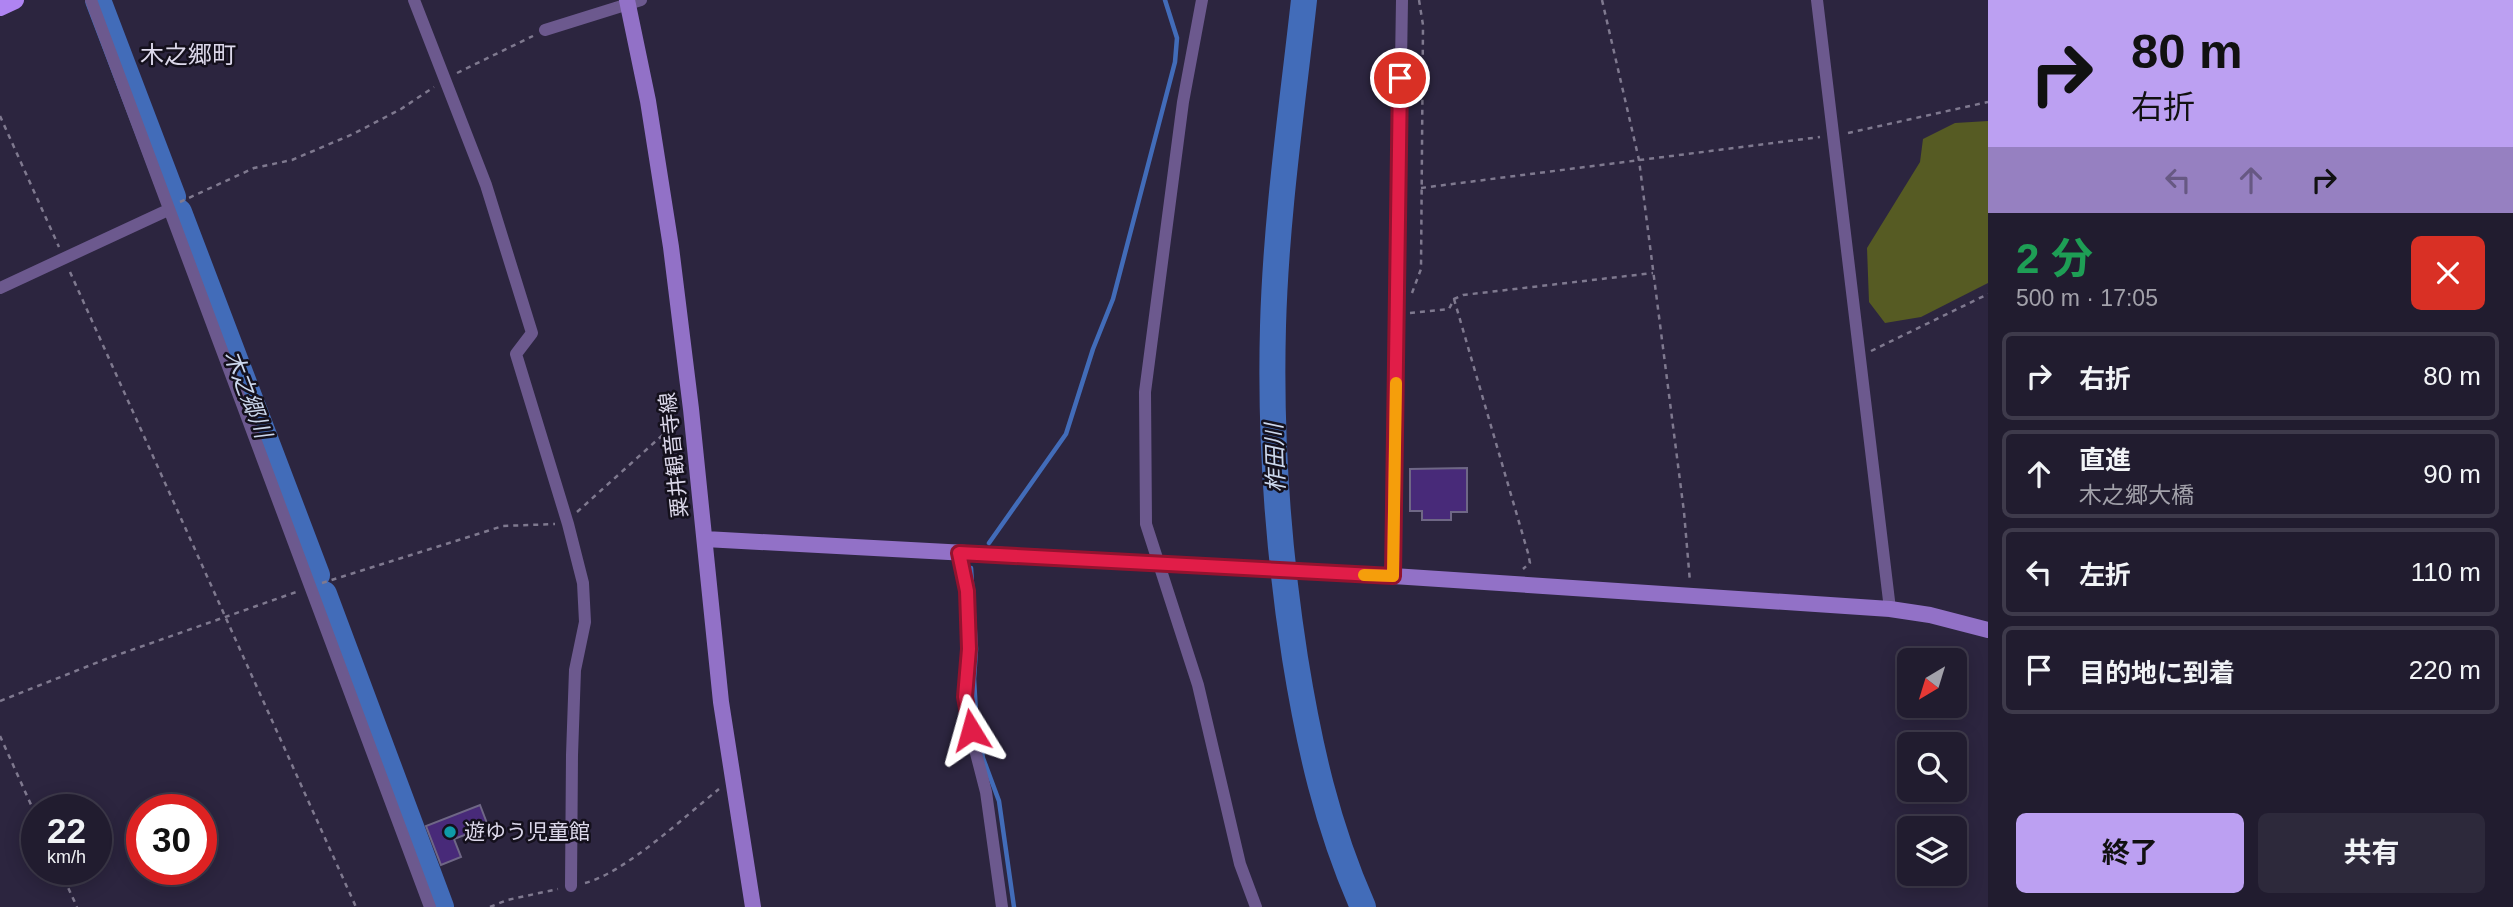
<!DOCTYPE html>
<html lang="ja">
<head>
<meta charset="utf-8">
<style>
	:root { --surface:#211c2f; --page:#2d293b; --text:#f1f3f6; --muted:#a2a1aa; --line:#3e3a4b; --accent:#bca0f2 }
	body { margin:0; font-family:Arial,"Noto Sans JP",sans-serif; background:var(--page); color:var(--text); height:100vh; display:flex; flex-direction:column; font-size:26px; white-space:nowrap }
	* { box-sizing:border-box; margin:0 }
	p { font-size:23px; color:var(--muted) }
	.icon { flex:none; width:38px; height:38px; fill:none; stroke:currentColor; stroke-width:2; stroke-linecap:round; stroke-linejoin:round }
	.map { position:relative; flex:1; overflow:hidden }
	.details { display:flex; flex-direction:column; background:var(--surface); width:525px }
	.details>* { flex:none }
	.guide { background:#bca0f2; color:#111; overflow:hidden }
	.needle { width:46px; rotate:218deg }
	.controls { position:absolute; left:1897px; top:648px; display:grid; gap:14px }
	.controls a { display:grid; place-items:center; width:70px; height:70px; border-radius:10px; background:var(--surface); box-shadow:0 4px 18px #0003,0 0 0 2px var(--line); font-size:35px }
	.speed { position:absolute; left:21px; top:794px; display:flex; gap:14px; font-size:35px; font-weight:700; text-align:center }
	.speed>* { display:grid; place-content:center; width:91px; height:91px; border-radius:50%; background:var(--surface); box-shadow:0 4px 18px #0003,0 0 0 2px var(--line); line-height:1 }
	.speed small { font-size:18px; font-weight:400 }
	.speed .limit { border:10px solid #d22; background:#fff; color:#111 }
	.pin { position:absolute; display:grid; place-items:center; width:60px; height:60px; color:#fff; margin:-30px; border:4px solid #fff; border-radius:50%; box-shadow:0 2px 7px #0007 }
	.me { position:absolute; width:77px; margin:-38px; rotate:352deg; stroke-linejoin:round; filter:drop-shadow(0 0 5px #0008) }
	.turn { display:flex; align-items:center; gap:24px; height:147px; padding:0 28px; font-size:32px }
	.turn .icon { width:91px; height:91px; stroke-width:2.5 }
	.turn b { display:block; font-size:49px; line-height:60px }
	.lanes { display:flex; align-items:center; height:66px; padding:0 28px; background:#0003; justify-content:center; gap:35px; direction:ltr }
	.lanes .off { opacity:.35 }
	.round { display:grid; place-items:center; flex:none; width:74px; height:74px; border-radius:10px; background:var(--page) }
	.head { display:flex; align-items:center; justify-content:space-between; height:119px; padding:0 28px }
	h1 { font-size:42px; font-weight:700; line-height:52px; color:#1e9e55 }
	.primary-button { display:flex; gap:14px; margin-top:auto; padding:14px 28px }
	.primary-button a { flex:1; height:80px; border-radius:10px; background:var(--accent); color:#111; font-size:28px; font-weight:700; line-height:80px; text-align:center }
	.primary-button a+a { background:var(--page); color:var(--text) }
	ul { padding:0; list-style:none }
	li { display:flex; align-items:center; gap:21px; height:88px; margin:0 14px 10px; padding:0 14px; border:4px solid var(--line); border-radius:10px }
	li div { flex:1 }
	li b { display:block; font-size:26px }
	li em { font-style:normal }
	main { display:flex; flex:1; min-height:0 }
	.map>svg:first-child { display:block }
	.forest { fill:#565b23 }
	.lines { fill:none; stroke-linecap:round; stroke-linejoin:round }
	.stream { stroke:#426cb9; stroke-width:4.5 }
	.river { stroke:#426cb9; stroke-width:26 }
	.building { fill:#482a79; stroke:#6f6786; stroke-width:2 }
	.path { stroke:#7f798f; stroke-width:2.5; stroke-dasharray:5 5; stroke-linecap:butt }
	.street { stroke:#6c598e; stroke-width:12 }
	.secondary { stroke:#9271c7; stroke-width:16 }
	.primary { stroke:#af84f2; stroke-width:18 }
	.route-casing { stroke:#92132f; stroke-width:18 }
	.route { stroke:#e11d48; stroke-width:12 }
	.slow { stroke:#f59e0b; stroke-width:12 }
	.culture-dot { fill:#0f9aa8; stroke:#14101c; stroke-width:2.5 }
	.labels { text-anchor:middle; stroke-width:5; stroke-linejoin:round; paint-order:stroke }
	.street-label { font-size:21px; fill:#dcd8ea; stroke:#14101c }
	.poi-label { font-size:21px; fill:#dcd8ea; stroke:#14101c; text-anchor:start }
	.water-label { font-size:23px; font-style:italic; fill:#cbd7ec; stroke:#14101c }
	.quarter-label { font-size:24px; fill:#dcd8ea; stroke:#14101c }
</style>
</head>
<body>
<main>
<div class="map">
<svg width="1988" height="907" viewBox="0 0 1988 907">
	<rect width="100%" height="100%" fill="#2c253f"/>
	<path class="forest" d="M1988,121V283L1921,317L1885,323L1869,302L1867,248L1920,162L1923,139L1955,123Z"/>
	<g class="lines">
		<path class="stream" d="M989,543L1066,434L1093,349L1113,299L1175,62L1177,38L1165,0
			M971,568L976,649L974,679L976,713L983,758L999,801L1014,907"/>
		<path class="river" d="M98,0L173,197
			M1304,0C1292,108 1276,217 1273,326C1270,437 1278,549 1295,658C1309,745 1327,826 1363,907
			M179,212L317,575
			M324,594L441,907"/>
	</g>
	<path class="building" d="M1467,468V512H1451V520H1422V511H1410V469Z
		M480,805L488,826L454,839L461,857L441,865L426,826Z"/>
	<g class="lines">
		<path class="path" d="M1602,0L1639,160L1684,512L1690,582
			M457,73L533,36
			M0,116L59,247
			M1848,133L1988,102
			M1421,188L1820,137
			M180,202L254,168L292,160L353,134L401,109L434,87
			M70,272L356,907
			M1412,293L1421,269L1423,25L1419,0
			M1454,299L1528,553L1530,563L1523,569
			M1410,313L1449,309L1454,299L1463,295L1653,273
			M1871,351L1988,294
			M577,512L676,423
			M322,583L503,526L555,524
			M0,701L106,659L299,591
			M0,736L37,818
			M60,870L77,907
			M585,883C626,872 684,817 719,789
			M490,907L507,900L558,889"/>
		<path class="street" d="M91,0L430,907
			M414,0L486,185L532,333L516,354L568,524L583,583L585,622L575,670L572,755L571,886
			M1202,0L1183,102L1145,392L1146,524L1198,685L1240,864L1256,907
			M1817,0L1890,609
			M545,30L641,0
			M0,288L168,210
			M959,553L967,591L969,648L966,697L970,730L986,792L1002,907
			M1393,576L1402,0"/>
		<path class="secondary" d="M627,0L648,101L671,247L691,409L721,702L753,907
			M705,539L1393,576L1890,609L1930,615L1988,630"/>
		<path class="primary" d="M0,7L15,0"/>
	</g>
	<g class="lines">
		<defs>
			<path id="route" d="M971,730L965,697L969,649L967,591L959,553L1393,576L1400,78"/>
		</defs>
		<use href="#route" class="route-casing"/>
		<use href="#route" class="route"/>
		<path class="slow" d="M1364,575L1393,576L1396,383"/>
	</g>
	<circle class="culture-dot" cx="450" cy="832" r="7"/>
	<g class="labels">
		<g class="street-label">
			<text transform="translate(674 455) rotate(-96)" y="7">粟井観音寺線</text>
		</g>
		<g class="poi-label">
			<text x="464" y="839">遊ゆう児童館</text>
		</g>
		<g class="water-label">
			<text transform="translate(248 394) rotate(69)" y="8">木之郷川</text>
			<text transform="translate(1275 458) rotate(-92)" y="8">柞田川</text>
		</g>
		<g class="quarter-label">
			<text x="188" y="63">木之郷町</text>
		</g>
	</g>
</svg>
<div class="controls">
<a><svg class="needle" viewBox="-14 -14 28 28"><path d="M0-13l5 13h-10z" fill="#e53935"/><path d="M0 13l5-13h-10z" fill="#a2a1aa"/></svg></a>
<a><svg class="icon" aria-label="search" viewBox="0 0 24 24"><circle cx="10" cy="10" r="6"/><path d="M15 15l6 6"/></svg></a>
<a><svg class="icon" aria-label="layers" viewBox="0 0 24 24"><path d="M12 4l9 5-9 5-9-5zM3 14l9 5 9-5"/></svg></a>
</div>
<div class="speed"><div>22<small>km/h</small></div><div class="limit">30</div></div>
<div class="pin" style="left:1400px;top:78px;background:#d93025"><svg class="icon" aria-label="arrive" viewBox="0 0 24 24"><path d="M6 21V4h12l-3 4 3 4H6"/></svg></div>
<svg class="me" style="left:971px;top:730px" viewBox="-20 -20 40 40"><path d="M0-17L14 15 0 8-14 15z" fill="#e11d48" stroke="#fff" stroke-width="4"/></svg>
</div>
<section class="details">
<div class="guide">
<div class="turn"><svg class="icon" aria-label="right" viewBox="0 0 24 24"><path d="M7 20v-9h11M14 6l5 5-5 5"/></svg><div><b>80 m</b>右折</div></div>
<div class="lanes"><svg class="icon off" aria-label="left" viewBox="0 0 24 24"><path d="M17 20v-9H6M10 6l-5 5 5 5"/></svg><svg class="icon off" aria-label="ahead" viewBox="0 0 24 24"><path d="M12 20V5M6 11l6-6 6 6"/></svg><svg class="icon" aria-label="right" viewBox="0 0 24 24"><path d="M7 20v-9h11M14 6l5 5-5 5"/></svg></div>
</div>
<div class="head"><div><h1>2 分</h1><p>500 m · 17:05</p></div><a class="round" style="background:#d93025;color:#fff"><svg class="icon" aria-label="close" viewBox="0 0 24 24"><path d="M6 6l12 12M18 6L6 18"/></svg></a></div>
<ul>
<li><svg class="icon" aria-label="right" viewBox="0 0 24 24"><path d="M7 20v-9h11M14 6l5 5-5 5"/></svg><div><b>右折</b></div><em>80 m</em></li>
<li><svg class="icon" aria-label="ahead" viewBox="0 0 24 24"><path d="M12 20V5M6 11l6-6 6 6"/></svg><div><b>直進</b><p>木之郷大橋</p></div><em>90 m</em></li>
<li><svg class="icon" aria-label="left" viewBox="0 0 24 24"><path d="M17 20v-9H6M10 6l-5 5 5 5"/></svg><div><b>左折</b></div><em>110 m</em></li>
<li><svg class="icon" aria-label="arrive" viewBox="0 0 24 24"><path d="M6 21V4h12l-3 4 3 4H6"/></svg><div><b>目的地に到着</b></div><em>220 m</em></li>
</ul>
<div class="primary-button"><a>終了</a><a>共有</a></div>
</section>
</main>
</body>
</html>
